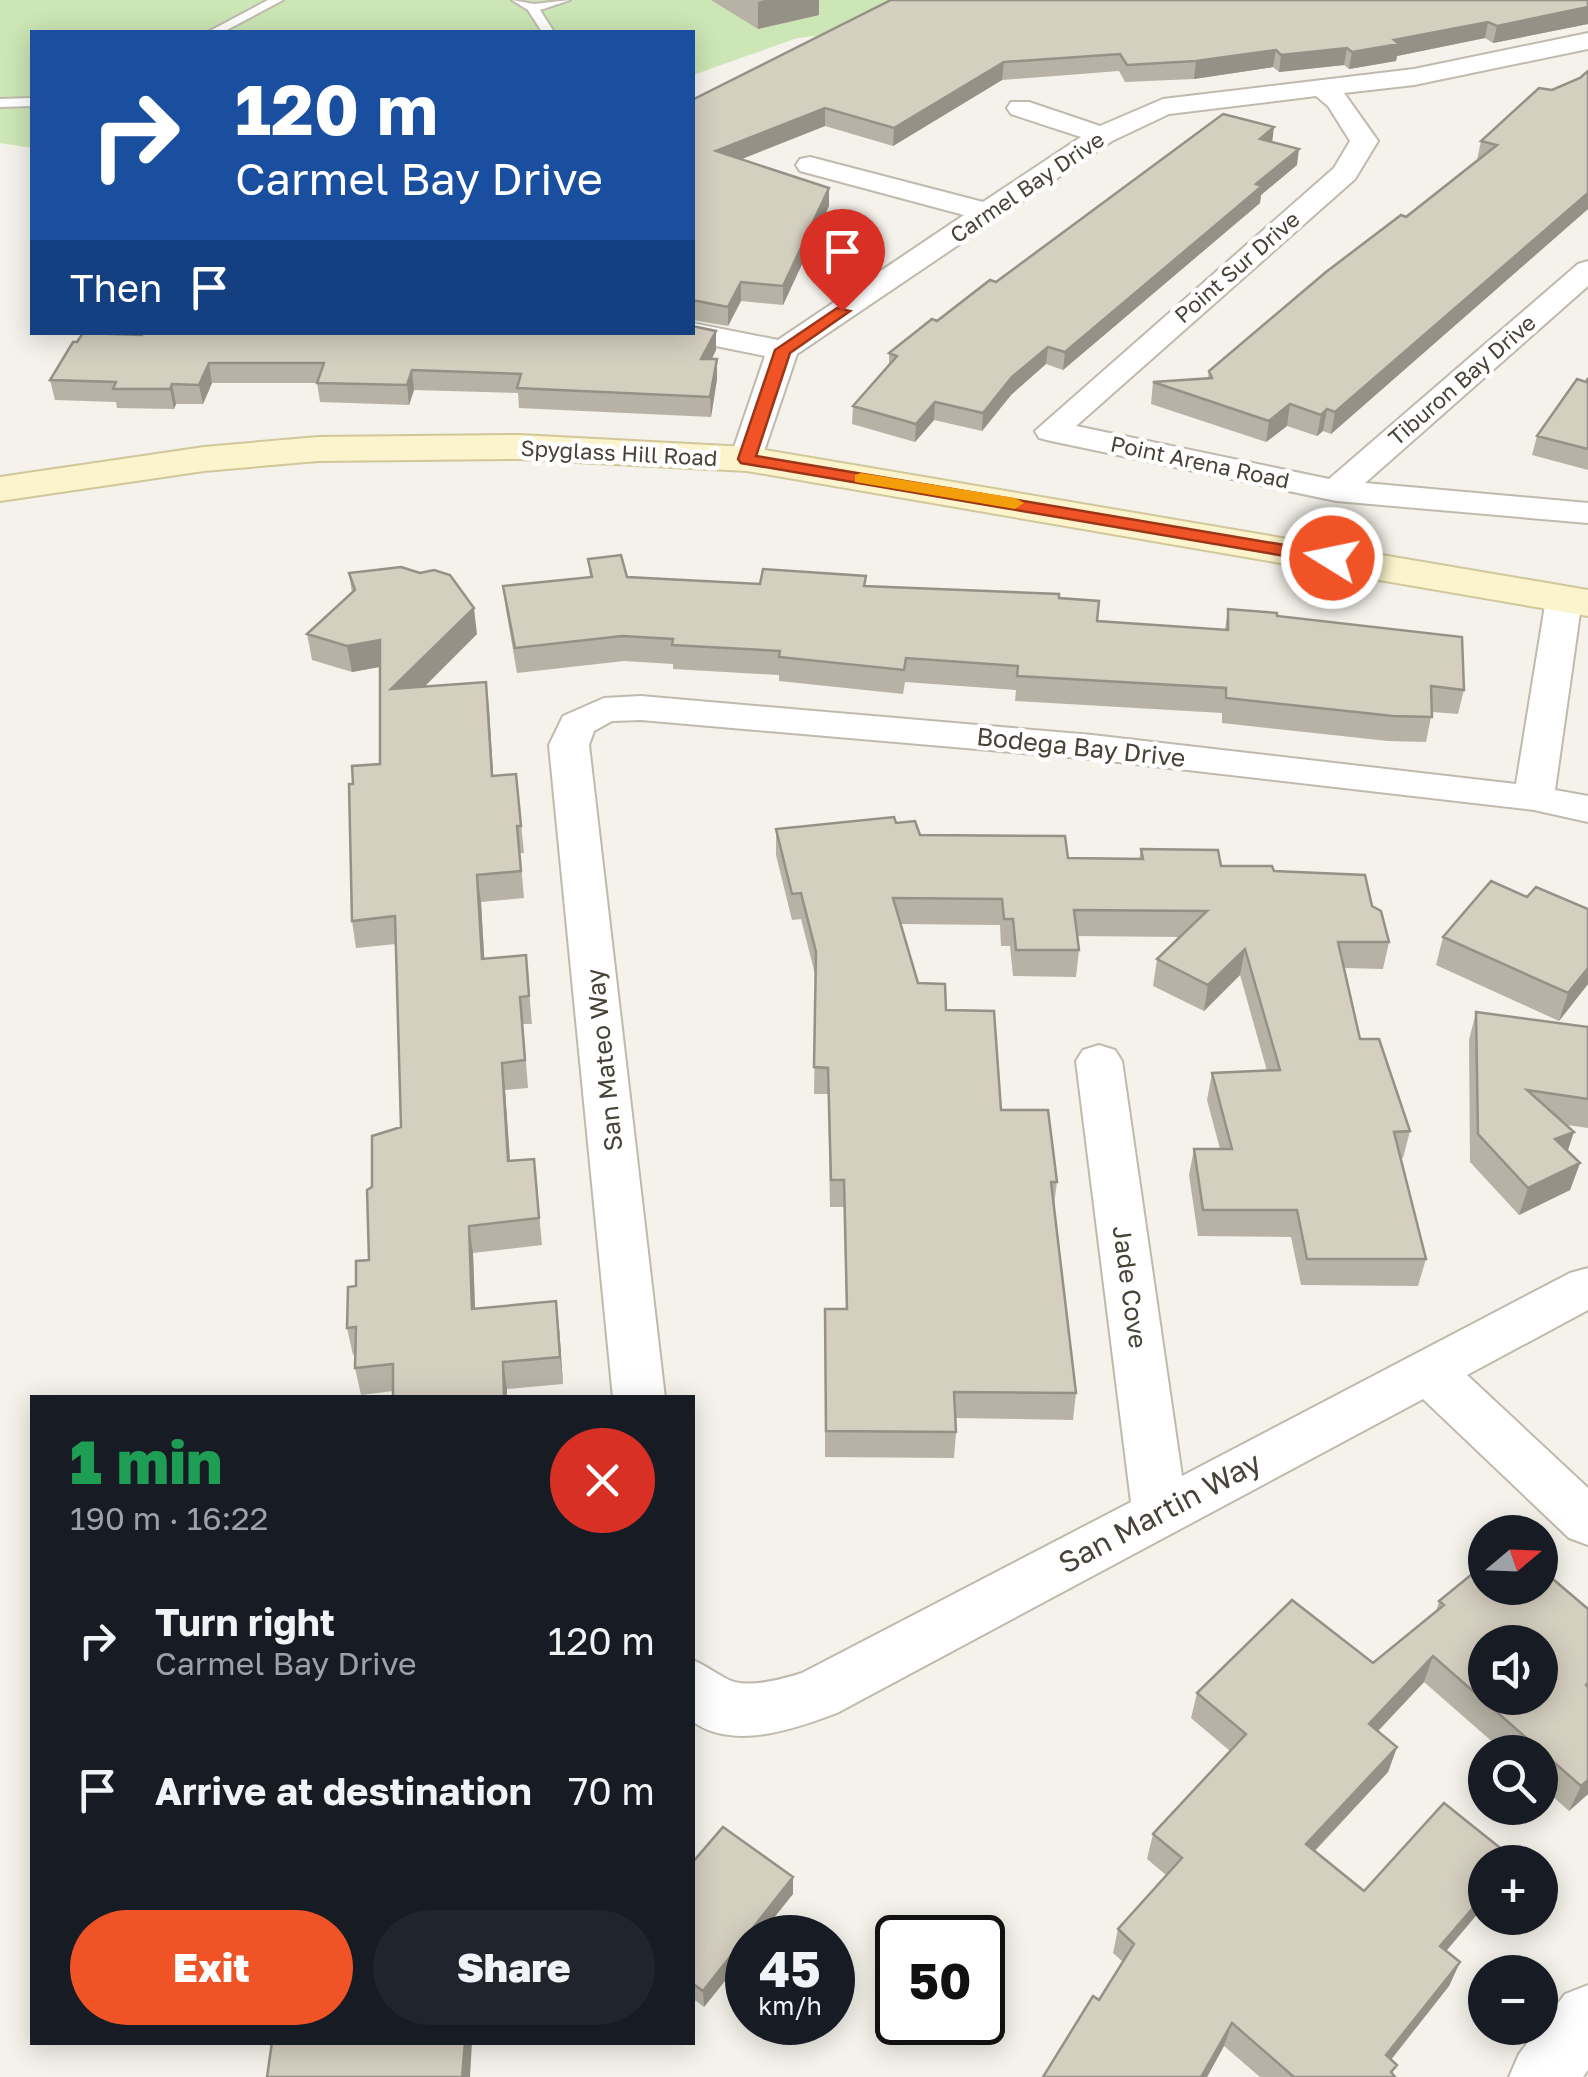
<!DOCTYPE html>
<html lang="en">
<head>
<meta charset="utf-8">
<style>
	:root { --surface:#171b24; --page:#20242c; --text:#f1f3f6; --muted:#9ea1a6; --accent:#f05325 }
	body { margin:0; font-family:"Golos Text",sans-serif; background:var(--page); color:var(--text); height:100vh; display:flex; flex-direction:column; font-size:38px; white-space:nowrap }
	* { box-sizing:border-box; margin:0 }
	p { font-size:32px; color:var(--muted) }
	.icon { flex:none; width:55px; height:55px; fill:none; stroke:currentColor; stroke-width:2; stroke-linecap:round; stroke-linejoin:round }
	.map { position:relative; flex:1; overflow:hidden }
	.sheet { position:absolute; left:30px; top:1395px; width:665px; height:650px; display:flex; flex-direction:column; background:var(--surface); border-radius:0px; box-shadow:0 5px 25px #0003 }
	.sheet>* { flex:none }
	.banner { position:absolute; left:30px; top:30px; width:665px; height:305px; border-radius:0px; box-shadow:0 5px 25px #0003; background:#1a4fa0; color:#fff; overflow:hidden }
	.needle { width:65px; rotate:71deg }
	.buttons { position:absolute; left:1468px; top:1515px; display:grid; gap:20px }
	.buttons a { display:grid; place-items:center; width:90px; height:90px; border-radius:50%; background:var(--surface); box-shadow:0 5px 25px #0003; font-size:50px }
	.speed { position:absolute; left:725px; top:1915px; display:flex; gap:20px; font-size:50px; font-weight:700; text-align:center }
	.speed>* { display:grid; place-content:center; width:130px; height:130px; border-radius:50%; background:var(--surface); box-shadow:0 5px 25px #0003; line-height:1 }
	.speed small { font-size:25px; font-weight:400 }
	.speed .limit { border:5px solid #111; border-radius:15px; background:#fff; color:#111 }
	.pin { position:absolute; display:grid; place-items:center; width:85px; height:85px; color:#fff; margin:-102px -42px; border-radius:50% 50% 50% 0; rotate:-45deg; box-shadow:0 0 10px #0007 }
	.pin .icon { rotate:45deg }
	.me { position:absolute; width:110px; margin:-55px; rotate:280deg; stroke-linejoin:round; filter:drop-shadow(0 0 8px #0008) }
	.turn { display:flex; align-items:center; gap:35px; height:210px; padding:0 40px; font-size:45px }
	.turn .icon { width:130px; height:130px; stroke-width:2.5 }
	.turn b { display:block; font-size:70px; line-height:85px }
	.then { display:flex; align-items:center; height:95px; padding:0 40px; background:#0003; gap:20px; font-size:38px }
	.round { display:grid; place-items:center; flex:none; width:105px; height:105px; border-radius:52px; background:var(--page) }
	.overview { display:flex; align-items:center; justify-content:space-between; height:170px; padding:0 40px }
	h1 { font-size:60px; font-weight:800; line-height:75px; color:#1e9e55 }
	.primary-button { display:flex; gap:20px; margin-top:auto; padding:20px 40px }
	.primary-button a { flex:1; height:115px; border-radius:60px; background:var(--accent); color:#fff; font-size:40px; font-weight:800; line-height:115px; text-align:center }
	.primary-button a+a { background:var(--page); color:var(--text) }
	ul { padding:0; list-style:none }
	li { display:flex; align-items:center; gap:30px; height:150px; padding:0 40px }
	li div { flex:1 }
	li b { display:block; font-size:38px }
	li em { font-style:normal }
	.map>svg:first-child { display:block }
	.green { fill:#cce6b5 }
	.lines { fill:none; stroke-linecap:round; stroke-linejoin:round }
	.lane-casing { stroke:#bfbaad; stroke-width:4 }
	.street-casing { stroke:#bfbaad; stroke-width:4 }
	.secondary-casing { stroke:#d2c79b; stroke-width:4 }
	.lane { fill:#fff; fill-rule:evenodd }
	.street { fill:#fff; fill-rule:evenodd }
	.secondary { fill:#fcf4cc; fill-rule:evenodd }
	.wall { fill:#b7b2a5 }
	.shaded-wall { fill:#959186 }
	.building { fill:#d5cfc0; stroke:#959186; stroke-width:2.5; fill-rule:evenodd }
	.route { fill:#f05325; stroke:#9c3618; stroke-width:2.5 }
	.slow { fill:#f59e0b }
	.labels { text-anchor:middle; stroke-width:9; stroke-linejoin:round; paint-order:stroke }
	.far-street-label { font-size:22px; fill:#484338; stroke:#fff }
	.street-label { font-size:25px; fill:#484338; stroke:#fff }
	.near-street-label { font-size:30px; fill:#484338; stroke:#fff }
</style>
</head>
<body>
<div class="map">
<svg width="1588" height="2077" viewBox="0 0 1588 2077">
	<rect width="100%" height="100%" fill="#f4f2ea"/>
	<path class="green" d="M0,0H1416L1007,16L797,38L693,75L692,32H32V148L0,143Z"/>
	<g class="lines">
		<defs>
			<path id="lane" d="M268,0H283L223,32H208Z
				M512,0L534,4L570,0L540,10L554,32H542L528,10Z
				M32,98V106L0,107V99Z"/>
			<path id="street" d="M1588,33V49L1414,85L1344,93L1378,141L1355,179L1076,426L1329,479L1578,264L1588,261V286L1365,483L1588,503V523L1336,501L1051,441L1039,438L1035,431L1334,168L1350,141L1328,106L1316,96L1169,114L1112,141L797,354L759,466H735L730,459L765,356L681,339L677,332H692V323L778,340L964,215L800,171L796,165L800,159L810,157L983,202L1081,137L1011,114L1007,108L1011,102H1029L1100,126L1163,99L1414,69Z
				M1564,588L1577,591L1582,599L1555,790L1588,796V822L1534,810L1092,759L641,720L612,721L594,731L589,745L665,1398H613L549,745L563,716L604,698L641,696L1092,735L1516,784L1546,599L1551,591Z
				M1099,1045L1115,1050L1122,1061L1182,1476L1570,1273L1588,1268V1310L1467,1375L1588,1488V1545L1569,1538L1423,1399L837,1713C795,1729 732,1751 692,1721V1660C706,1665 716,1674 729,1680C749,1689 783,1679 802,1673L1131,1502L1076,1061L1083,1050Z
				M1588,1985V2070L1583,2077H1509L1519,2054L1565,1994Z"/>
			<path id="secondary" d="M520,435L747,447L1588,590V616L747,471L520,459L318,461L204,471L0,501V477L204,447L318,437Z"/>
		</defs>
		<use href="#lane" class="lane-casing"/>
		<use href="#street" class="street-casing"/>
		<use href="#secondary" class="secondary-casing"/>
		<use href="#lane" class="lane"/>
		<use href="#street" class="street"/>
		<use href="#secondary" class="secondary"/>
	</g>
	<path class="wall" d="M711,0H819V15L758,29Z
		M891,0H1588V24L1493,43L1485,38L1397,56L1396,61L1349,69L1344,65L1279,72L1273,67L1194,79L1125,82L1119,71L1002,80L893,146L825,126L741,159L829,206L783,305L741,301L728,326L692,320V100Z
		M1588,71V209L1331,434L1323,431L1317,436L1287,426L1266,442L1151,404L1153,382L1208,378L1209,371L1477,160L1481,141L1552,90L1580,78Z
		M1272,142L1297,165L1261,195L1260,203L1063,370L1046,364L1011,395L982,431L934,420L915,442L852,424L853,406L889,365V353L937,321L996,282Z
		M142,335L716,350L712,359H717V379L711,417L519,408L518,393L414,390L409,405L320,402L317,383H212L203,404H176L174,409L117,408L116,402L55,400L50,380Z
		M1588,378V470L1532,455L1537,436Z
		M588,559L627,577L760,584L865,586L1059,598L1097,621L1225,630L1228,609L1277,616L1464,690L1458,714L1432,712L1426,742L1388,741L1222,723V713L1015,701L1016,690L905,682L903,694L779,681V675L673,669V664L624,661L517,673L506,610L503,586L590,577Z
		M349,573L477,634L424,687L486,682L493,776L516,774L524,853H520L524,898L481,902L484,959L526,955L532,1024H523L528,1088L505,1090L510,1161L534,1159L542,1245L473,1253L475,1308L559,1328L563,1384L507,1389V1398H393V1391L361,1395L355,1368L356,1354L353,1355L347,1328L356,1286L369,1260L372,1187L401,1127L396,944L356,948L352,921L353,784L380,764V667L352,672L312,660L307,634L352,593Z
		M896,823L920,835L1068,858L1139,859L1141,849L1221,866L1274,871L1372,906L1389,942L1383,969L1344,968L1360,1039L1410,1131L1403,1158H1400L1426,1259L1418,1286L1301,1285L1291,1237L1198,1236L1189,1175L1194,1149H1220L1207,1100L1212,1073L1267,1071L1240,975L1204,1011L1153,986L1157,959L1180,937L1077,936L1079,950L1076,977L1013,976L1010,946H1001L1000,925L900,924L918,983L946,1010L1001,1110L1057,1182L1054,1205L1076,1393L1073,1420L955,1418L956,1432L954,1458L825,1457V1309H846L844,1207H830L828,1094H814L816,978L801,919L792,920L776,855V829Z
		M1443,937L1588,984L1559,1021L1436,965Z
		M1476,1012L1588,1027V1128L1567,1125L1568,1151L1580,1163L1570,1190L1519,1215L1470,1162L1469,1040Z
		M1485,1569L1588,1609V1794L1569,1811L1540,1785V1752H1504L1424,1682L1378,1731L1397,1747L1388,1772L1315,1851L1364,1891L1485,1905L1446,1951L1460,1962L1449,1986L1391,2060L1393,2074L1395,2077H1260L1224,2046L1207,2077H1043L1099,2000L1123,1962L1113,1953L1118,1929L1166,1875L1147,1859L1153,1834L1230,1751L1191,1718L1197,1693L1373,1663L1436,1612L1439,1601Z
		M692,1863L793,1877V1894L748,1938V1952L704,2007L692,1998Z"/>
	<path class="shaded-wall" d="M765,0H819V15L758,29V2Z
		M1588,7V24L1493,43L1497,26Z
		M1488,22L1485,38L1397,56L1396,61L1349,69L1352,52L1394,40Z
		M1347,48L1344,65L1279,72L1281,55Z
		M1276,50L1273,67L1194,79L1196,61Z
		M1004,62L1002,80L893,146L894,128Z
		M825,108V126L717,169L716,151Z
		M1274,127L1272,144L1260,139Z
		M1299,149L1297,165L1261,195L1260,203L1063,370L1065,352L1256,184Z
		M829,188V206L783,305V286Z
		M1588,193V209L1331,434L1335,412Z
		M741,282V301L728,326V307Z
		M716,331V350L702,378L701,359Z
		M1048,347L1046,364L1011,395L982,431L983,413L1012,377Z
		M717,359V379L711,417L710,397Z
		M209,363L212,383L203,404L199,385Z
		M412,370L414,390L409,405L407,385Z
		M172,384L176,404L174,409L170,389Z
		M935,402L934,420L915,442L916,424Z
		M1290,404L1287,426L1266,442L1269,421Z
		M1327,409L1323,431L1317,436L1321,415Z
		M474,608L477,634L395,716L391,689Z
		M380,640L384,666L352,672L347,646Z
		M486,682L489,708L495,803L492,776Z
		M477,875L481,902L486,986L482,959Z
		M1245,949L1240,975L1204,1011L1208,985Z
		M1588,968V984L1559,1021L1568,993Z
		M502,1063L505,1090L512,1189L508,1161Z
		M1574,1132L1565,1159L1555,1139Z
		M1580,1163L1570,1190L1519,1215L1528,1188Z
		M469,1226L473,1253L476,1336L472,1309Z
		M556,1301L559,1328L563,1384L560,1357Z
		M503,1362L507,1389V1398H504Z
		M1433,1656L1424,1682L1361,1749L1369,1724Z
		M1397,1747L1388,1772L1298,1868L1306,1844Z
		M1588,1780V1794L1569,1811L1581,1786Z
		M793,1877V1894L758,1938H748V1952L704,2007L703,1991Z
		M1485,1894V1905L1430,1970L1440,1946Z
		M1460,1962L1449,1986L1377,2077L1386,2055Z
		M1232,2023L1224,2046L1207,2077H1201Z
		M465,2042H472L470,2077H462Z"/>
	<path class="building" d="M891,0H1588V7L1497,26L1488,22L1394,40L1399,44L1352,52L1347,48L1281,55L1276,50L1196,61L1127,65L1120,54L1004,62L894,128L825,108L716,151L829,188L783,286L741,282L728,307L692,300V100Z
		M1588,71V193L1335,412L1327,409L1321,415L1290,404L1269,421L1153,382L1212,378L1209,371L1326,272L1401,215L1406,217L1497,145L1481,141L1539,88L1552,90L1580,78Z
		M1223,114L1274,127L1260,139L1299,149L1256,184L1262,186L1065,352L1048,347L1012,377L983,413L935,402L916,424L853,406L897,356L889,353L932,319L937,321L990,280L996,282Z
		M692,326L716,331L701,359H717L710,397L517,388L521,374L412,370L407,385L317,383L324,363H209L199,385L172,384L170,389H113L116,382L50,380L73,342H77L83,333L142,335L144,332H692Z
		M1588,378V449L1537,436L1577,379L1586,382Z
		M621,555L627,577L760,584L763,569L866,576L864,586L1059,594V598L1099,601L1097,621L1228,630V609L1277,613V616L1462,637L1464,690L1431,686L1432,717L1393,716L1226,698V688L1017,676L1018,666L906,658L904,670L779,657L780,651L672,645L673,639L622,636L515,648L503,586L592,577L588,559Z
		M401,567L420,573L434,570L450,575L474,608L391,689L486,682L492,776L516,774L521,826H517L521,871L477,875L482,959L526,955L529,996L520,997L525,1060L502,1063L508,1161L534,1159L539,1218L469,1226L472,1309L556,1301L560,1357L503,1362L504,1398H393V1364L355,1368L356,1327L347,1328L348,1287L356,1286V1261L369,1260L367,1190L372,1187V1136L401,1127L395,916L352,921L349,784H353L352,766L380,764V640L347,646L307,634L355,590L349,573Z
		M894,817L896,823L915,821L920,835L1065,836L1068,858L1143,859L1141,849L1218,850L1221,866H1272L1274,871L1365,875L1372,906L1381,911L1389,942H1338L1360,1039H1379L1410,1131L1394,1132L1426,1259H1307L1297,1210H1203L1194,1149H1232L1212,1073L1280,1070L1245,949L1208,985L1157,959L1207,911L1074,910L1079,950H1016L1013,919H1004L1002,899L893,898L918,983L945,984L946,1010L994,1011L1001,1110H1048L1057,1182H1051L1076,1393L954,1392L956,1432L826,1431L825,1309H847L844,1180H831L828,1068L814,1067L816,952L801,893L792,894L776,829Z
		M1491,881L1527,897L1536,887L1588,909V968L1568,993L1443,937Z
		M1476,1012L1588,1027V1099L1527,1090L1574,1132L1555,1139L1580,1163L1528,1188L1478,1134Z
		M1482,1566L1485,1569V1588H1540V1568L1588,1609V1683L1586,1685L1588,1687V1780L1581,1786L1433,1656L1369,1724L1397,1747L1306,1844L1364,1891L1444,1803L1514,1859L1512,1862H1485V1894L1440,1946L1460,1962L1386,2055L1397,2065L1391,2072L1395,2077H1294L1232,2023L1201,2077H1043L1093,1996L1099,2000L1134,1944L1118,1929L1182,1858L1153,1834L1246,1734L1197,1693L1292,1600L1373,1663L1444,1605L1439,1601ZM1485,1642H1540V1698H1485Z
		M723,1827L793,1877L703,1991L692,1983V1863Z
		M272,2042H465L462,2077H267Z"/>
	<path class="route" d="M837,308L850,311L790,353L756,456L1332,553L1341,558L1332,564L741,463L738,459L775,350Z"/>
	<path class="slow" d="M861,473L1015,498L1024,503L1015,509L855,482V475Z"/>
	<g class="labels">
		<g class="far-street-label">
			<text transform="translate(1027 187) rotate(-34)" y="8">Carmel Bay Drive</text>
			<text transform="translate(1237 267) rotate(-41)" y="8">Point Sur Drive</text>
			<text transform="translate(1462 380) rotate(-41)" y="8">Tiburon Bay Drive</text>
			<text transform="translate(619 453) rotate(3)" y="8">Spyglass Hill Road</text>
			<text transform="translate(1200 462) rotate(12)" y="8">Point Arena Road</text>
		</g>
		<g class="street-label">
			<text transform="translate(1081 747) rotate(6)" y="9">Bodega Bay Drive</text>
			<text transform="translate(604 1060) rotate(-96)" y="9">San Mateo Way</text>
			<text transform="translate(1130 1287) rotate(82)" y="9">Jade Cove</text>
		</g>
		<g class="near-street-label">
			<text transform="translate(1160 1513) rotate(-28)" y="10">San Martin Way</text>
		</g>
	</g>
</svg>
<div class="buttons">
<a><svg class="needle" viewBox="-14 -14 28 28"><path d="M0-13l5 13h-10z" fill="#e53935"/><path d="M0 13l5-13h-10z" fill="#9ea1a6"/></svg></a>
<a><svg class="icon" aria-label="sound" viewBox="0 0 24 24"><path d="M4 9h4l5-4v14l-5-4H4zM17 9q2 3 0 6"/></svg></a>
<a><svg class="icon" aria-label="search" viewBox="0 0 24 24"><circle cx="10" cy="10" r="6"/><path d="M15 15l6 6"/></svg></a>
<a>+</a>
<a>−</a>
</div>
<div class="speed"><div>45<small>km/h</small></div><div class="limit">50</div></div>
<div class="pin" style="left:842px;top:311px;background:#d93025"><svg class="icon" aria-label="arrive" viewBox="0 0 24 24"><path d="M6 21V4h12l-3 4 3 4H6"/></svg></div>
<svg class="me" style="left:1332px;top:558px" viewBox="-20 -20 40 40"><circle r="17" fill="#f05325" stroke="#fff" stroke-width="3"/><path d="M0-11L8 9 0 5-8 9z" fill="#fff"/></svg>
<div class="banner">
<div class="turn"><svg class="icon" aria-label="right" viewBox="0 0 24 24"><path d="M7 20v-9h11M14 6l5 5-5 5"/></svg><div><b>120 m</b>Carmel Bay Drive</div></div>
<div class="then">Then<svg class="icon" aria-label="arrive" viewBox="0 0 24 24"><path d="M6 21V4h12l-3 4 3 4H6"/></svg></div>
</div>
<section class="sheet">
<div class="overview"><div><h1>1 min</h1><p>190 m · 16:22</p></div><a class="round" style="background:#d93025;color:#fff"><svg class="icon" aria-label="close" viewBox="0 0 24 24"><path d="M6 6l12 12M18 6L6 18"/></svg></a></div>
<ul>
<li><svg class="icon" aria-label="right" viewBox="0 0 24 24"><path d="M7 20v-9h11M14 6l5 5-5 5"/></svg><div><b>Turn right</b><p>Carmel Bay Drive</p></div><em>120 m</em></li>
<li><svg class="icon" aria-label="arrive" viewBox="0 0 24 24"><path d="M6 21V4h12l-3 4 3 4H6"/></svg><div><b>Arrive at destination</b></div><em>70 m</em></li>
</ul>
<div class="primary-button"><a>Exit</a><a>Share</a></div>
</section>
</div>
</body>
</html>
